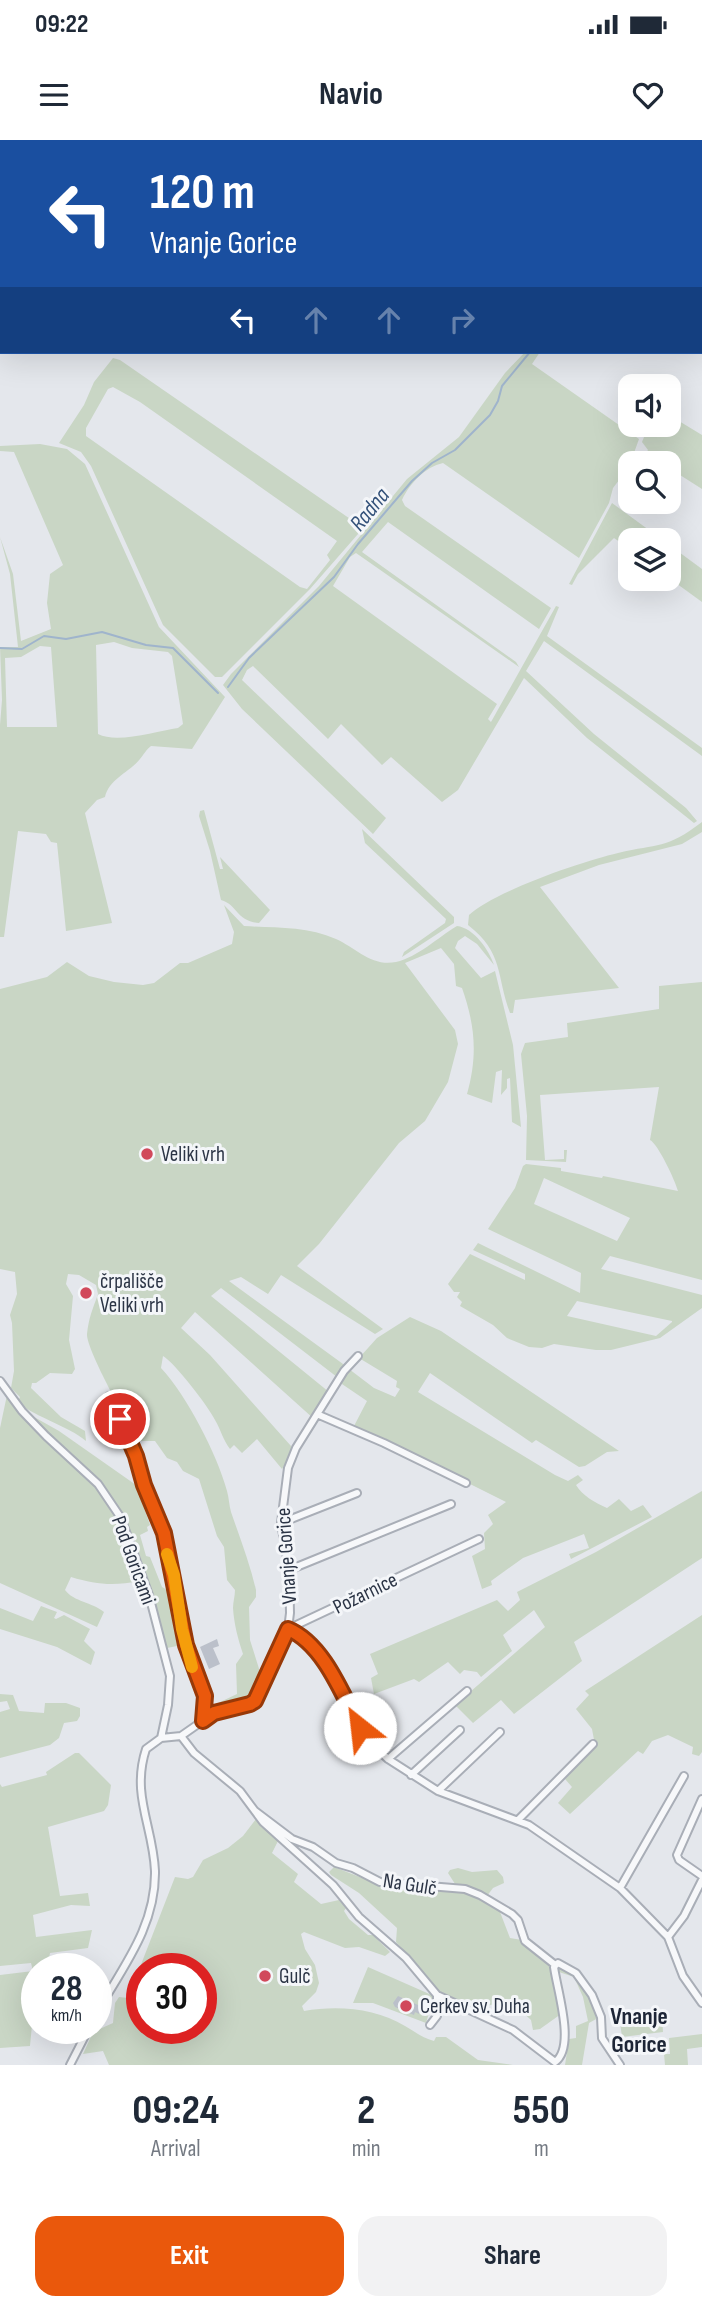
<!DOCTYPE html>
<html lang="en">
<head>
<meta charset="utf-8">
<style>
	:root { --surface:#fff; --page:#f2f2f3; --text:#1f2937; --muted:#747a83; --accent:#ea580c }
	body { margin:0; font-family:"Sofia Sans Condensed",sans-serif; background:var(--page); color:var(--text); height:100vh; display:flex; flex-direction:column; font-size:26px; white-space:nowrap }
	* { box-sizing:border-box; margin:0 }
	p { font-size:23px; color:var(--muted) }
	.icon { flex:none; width:38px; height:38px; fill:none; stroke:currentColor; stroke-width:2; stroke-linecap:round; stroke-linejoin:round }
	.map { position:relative; height:1925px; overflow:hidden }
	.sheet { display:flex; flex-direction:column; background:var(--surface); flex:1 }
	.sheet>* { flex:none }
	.guide { position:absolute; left:0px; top:0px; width:704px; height:214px; box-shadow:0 7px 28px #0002; background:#1a4fa0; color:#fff; overflow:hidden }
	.tools { position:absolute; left:618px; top:234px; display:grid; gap:14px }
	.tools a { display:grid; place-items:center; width:63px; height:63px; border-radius:14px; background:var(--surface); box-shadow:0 7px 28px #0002; font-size:35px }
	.speed { position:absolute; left:21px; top:1813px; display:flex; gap:14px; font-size:35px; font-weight:700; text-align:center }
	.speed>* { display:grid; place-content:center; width:91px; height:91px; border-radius:50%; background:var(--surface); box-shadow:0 7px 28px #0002; line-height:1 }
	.speed small { font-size:18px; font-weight:400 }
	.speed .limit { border:10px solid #d22; background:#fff; color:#111 }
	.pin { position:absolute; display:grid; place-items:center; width:60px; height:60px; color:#fff; margin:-30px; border:4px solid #fff; border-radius:50%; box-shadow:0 2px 7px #0007 }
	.me { position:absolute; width:77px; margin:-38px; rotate:331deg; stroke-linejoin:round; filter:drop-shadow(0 0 5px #0008) }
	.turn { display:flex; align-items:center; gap:24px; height:147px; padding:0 35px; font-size:32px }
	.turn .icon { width:91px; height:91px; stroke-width:2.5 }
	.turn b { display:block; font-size:49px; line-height:60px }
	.lanes { display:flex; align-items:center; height:66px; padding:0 35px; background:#0003; justify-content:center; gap:35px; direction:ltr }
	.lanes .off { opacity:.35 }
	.eta { display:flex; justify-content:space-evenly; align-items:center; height:119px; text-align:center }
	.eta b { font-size:42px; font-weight:700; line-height:49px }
	.primary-button { display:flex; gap:14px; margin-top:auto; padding:14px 35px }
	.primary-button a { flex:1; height:80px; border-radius:21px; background:var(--accent); color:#fff; font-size:28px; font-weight:700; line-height:80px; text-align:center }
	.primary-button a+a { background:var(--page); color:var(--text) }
	.status { display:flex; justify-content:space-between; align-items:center; height:49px; padding:0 35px; background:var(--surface); direction:ltr }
	.status svg { height:19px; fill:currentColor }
	header { display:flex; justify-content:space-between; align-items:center; height:91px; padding:0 35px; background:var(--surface); font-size:32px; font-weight:700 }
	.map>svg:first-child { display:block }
	.green { fill:#c9d6c5; fill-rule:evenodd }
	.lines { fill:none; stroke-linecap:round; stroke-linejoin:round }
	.stream { stroke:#9fb4cc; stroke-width:2 }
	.building { fill:#bbc0ca }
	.minor-casing { stroke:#a9aeb7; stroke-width:10 }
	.minor { stroke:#f7f8fa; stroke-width:6 }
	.route-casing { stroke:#983908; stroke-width:18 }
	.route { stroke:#ea580c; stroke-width:12 }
	.slow { stroke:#f59e0b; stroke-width:12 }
	.poi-dot { fill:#d1495b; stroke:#f4f6f9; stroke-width:2.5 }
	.labels { text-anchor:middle; stroke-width:6; stroke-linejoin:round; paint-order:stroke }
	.poi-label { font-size:21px; fill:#2b3445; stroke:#f4f6f9; text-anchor:start }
	.street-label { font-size:21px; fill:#2b3445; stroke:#f4f6f9 }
	.water-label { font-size:23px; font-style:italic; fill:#34527a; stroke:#f4f6f9 }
	.quarter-label { font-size:24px; font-weight:bold; fill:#1d2536; stroke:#f4f6f9 }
</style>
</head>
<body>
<div class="status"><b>09:22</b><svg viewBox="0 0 49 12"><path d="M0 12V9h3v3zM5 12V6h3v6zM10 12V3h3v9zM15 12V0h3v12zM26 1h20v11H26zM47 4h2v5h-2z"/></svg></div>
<header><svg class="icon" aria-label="menu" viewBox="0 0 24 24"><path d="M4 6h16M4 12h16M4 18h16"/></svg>Navio<svg class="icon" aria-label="heart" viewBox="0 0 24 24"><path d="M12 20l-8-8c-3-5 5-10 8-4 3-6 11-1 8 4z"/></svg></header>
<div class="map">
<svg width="702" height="1925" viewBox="0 0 702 1925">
	<rect width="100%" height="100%" fill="#e4e7ec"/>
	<path class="green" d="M525,212H540L532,224L639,299L629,327L613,348L609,363L579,418L443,323C425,327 410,343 402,360L405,366L551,468L539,489L388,382L362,412L516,522L519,527L356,413L350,417L333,446L497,564L488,579L491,582L556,466L559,467L547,496L702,608V616L544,501L526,531L594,594L686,668L697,681L694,683L587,598L524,538L458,650L442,662L391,617L382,625L341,584L328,599L253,526L247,530L242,540L386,678L373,694L242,569L223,545L231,534L319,446L407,339L459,297L505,233Z
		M113,218L120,220L359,385L365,386L310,449L222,537H215L163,485L91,326L81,312L59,303L84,265L94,242ZM113,247L140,262L337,401L327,415L330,420L307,449L300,447L86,296V288L108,249Z
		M669,275L702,295V349L669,328L668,324H662L646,313L648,310L642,302L649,285H668Z
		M40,304L67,309L85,324L159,487L225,557L192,609L151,606C146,610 144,614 140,619C130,632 109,639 105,657L97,660L85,673L112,783L66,791L57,703L51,702L46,694L18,691L4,797H0V585L2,560L0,507H18L10,434L0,397L13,434L21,501L51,489L47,463L50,434L63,425L14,312L0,311V306ZM114,502L132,508L168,512L172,516L183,584L178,588C157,591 117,604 98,594L96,505ZM40,506L51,507L57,587H7L5,518L21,517Z
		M612,363L664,401H630V409L614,398L578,434L572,445L569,444Z
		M668,404L702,429V462L669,438Z
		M204,670L220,729H223L220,717L270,770L259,783C236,781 238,765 221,760L210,711L199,676L200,671Z
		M702,682V692L682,704L599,725L540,747L619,848L515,860L513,873H510C496,835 504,813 468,785L469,775C493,752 583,721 618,713C659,703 665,710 702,682Z
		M362,689L454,777V783L402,817L404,812L445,783L446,779L365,703Z
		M224,765L244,786C274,788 307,786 336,799C356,808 372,827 396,822C418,817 437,798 457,786C474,788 489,810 494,825L477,804L465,796L458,801L455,808L481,838L495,831L513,905L521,987L512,982L510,938L507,939V948L501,955L502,930L496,932L492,963L467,954C478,915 475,885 462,848L456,846L454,824L441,808L405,823L455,890L458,904L448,942L425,981L399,1003L319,1104L297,1126L383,1189L375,1194L281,1135L268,1154L241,1137L229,1141L343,1224L346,1227L337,1237L221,1148L211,1156L329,1252L314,1279L195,1172L181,1188L210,1215L291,1306L293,1310L282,1329L257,1299L242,1313L234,1305L230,1309C223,1300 221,1290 215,1280C208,1266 175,1223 163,1216L161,1228C187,1256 217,1314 227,1351C229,1358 229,1365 231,1372C240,1398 250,1424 256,1450V1457L249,1467L250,1500L261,1535L252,1559L219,1568L218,1563L237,1554L236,1524L243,1514C238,1499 234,1484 233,1468C233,1462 235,1456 235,1450L227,1440L224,1407L217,1396L199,1339L183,1331L177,1322L167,1318L155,1301H140C129,1287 86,1209 87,1194C89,1177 92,1171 98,1154L96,1145L79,1135L68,1134L66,1144L73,1156L69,1200L75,1229L72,1234L50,1233L36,1243H32L31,1248L61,1277L85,1291L86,1301C69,1286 27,1274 18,1261L20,1257L11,1248L14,1231L12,1183L10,1175L17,1154L15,1132L0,1129V849L47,837L67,822L89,836L114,842L143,845L154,843L180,823H188L232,804L234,792Z
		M702,842V1140L610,1116L601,1129L702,1155V1168L660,1198L611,1210H596L554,1204L542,1208L529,1207L507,1198L493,1185L460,1166L462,1162L457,1157L460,1152H454L448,1144L470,1114L525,1140V1134L473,1110L478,1103L580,1153L581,1133L488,1089L515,1048L523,1026L526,1024L561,1028V1031L602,1038L603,1036L678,1051C675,1040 658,1004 650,1000L659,947L540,955L545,1020L564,1019V1010H567L566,1022L526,1020L527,976L521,914L525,903L568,897L567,883L659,869V846ZM544,1038L630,1078L617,1101L534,1064ZM577,1161L672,1181V1182L656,1196L567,1176Z
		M410,1177L441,1191L619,1311L607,1312L585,1326L579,1327L536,1300L532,1303L430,1233L418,1252L555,1335L568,1341L578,1335L583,1340L576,1345C583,1356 594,1362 607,1368L619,1359L631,1371L643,1365L652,1377L571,1419L569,1414L589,1408L584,1394L523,1418L491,1441L492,1445L482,1449L472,1416L485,1409L484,1393L493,1384L488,1375L506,1362L354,1286L367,1261L339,1242L349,1229L374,1248L395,1257L400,1249L396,1247L397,1241L359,1218L377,1198Z
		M7,1255C32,1291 69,1314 97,1348C120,1375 129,1408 140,1441C114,1446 97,1445 71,1437L65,1450C74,1462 92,1462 104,1472L97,1487L0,1443V1288Z
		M27,1273L59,1291L136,1345L150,1385L147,1387L148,1391L140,1395L146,1416L150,1417L162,1447C180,1456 180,1487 177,1506L167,1508C155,1460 136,1387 105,1348C82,1321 51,1300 27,1273Z
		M702,1351V1418L574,1502L582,1521L514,1574L501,1560L473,1583L455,1565L545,1487L534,1470L503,1495L512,1511L481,1537L477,1532L464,1530L460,1534L448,1522L419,1542L414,1539L374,1554L371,1538L378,1534L370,1514L497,1460L508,1471L520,1460L517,1452L596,1412Z
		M41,1466L57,1472L54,1478L56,1479L64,1475L90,1489L84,1501L95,1512L91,1525L57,1507L0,1489V1468L33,1481Z
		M702,1475V1612L699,1616L692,1614L693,1607L668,1595L652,1601L643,1614L638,1611L570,1674L558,1663L572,1647L565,1639L595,1605L592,1589L576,1569L589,1555L585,1551Z
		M0,1554L13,1555L19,1571L44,1573L45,1563H66L80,1568V1576L77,1581L64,1583L59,1598L50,1605L0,1618V1572L10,1569L7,1561L0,1562Z
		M75,1613H79L111,1645L108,1665L104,1671L48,1687L60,1756L88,1753L90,1766L71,1765L33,1775L36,1797L92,1790L88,1808L50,1813L47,1829H37V1884L32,1885L30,1906L0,1908V1835L33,1831L31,1823L0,1826V1644L2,1647L47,1635L46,1632Z
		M256,1679L278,1701L272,1713L298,1734L294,1742L321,1764L339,1760L346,1768L344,1771L349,1779L368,1795H373L390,1812L385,1816L359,1807L345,1808L304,1792L301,1794L305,1809L315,1825L319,1843L316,1852L302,1866L304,1871C337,1865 376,1868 405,1886C415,1892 423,1898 434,1901L436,1897H446L478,1920L513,1925H109L103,1911L83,1914L93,1892L113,1883L115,1863L119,1857L128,1858L175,1737L188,1739L193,1737L203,1720L228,1708L243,1696ZM142,1829H201V1888H142Z
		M334,1727L383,1746L465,1751L479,1757L500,1772L510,1798L522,1800L549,1824L561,1874L540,1889L533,1890L531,1880L508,1859L479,1869L437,1850L396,1802L397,1788L359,1753L331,1735L329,1732Z
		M458,1728L472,1732L497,1730L503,1737L504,1743L493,1748L487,1756L457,1747L448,1733L450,1730Z
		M557,1824C579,1837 591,1853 598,1878L589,1883L582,1925H565L569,1899L576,1898V1886L588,1881L583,1857L574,1837L556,1831Z
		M368,1827L434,1856L426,1883L373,1863H353Z
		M662,1877L663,1892L622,1897L620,1882Z
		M702,1894V1907L687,1909L688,1925H665L664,1914H670L669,1898Z"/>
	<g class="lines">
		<path class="stream" d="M617,2L618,0
			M0,508L22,509L44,496L66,499L102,492L146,505L173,508L218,553
			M228,547L249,518L334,437L358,404L412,341L432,323L455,310L490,275L498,261L502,246L530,212"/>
	</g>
	<path class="building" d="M217,1499L219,1506L213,1508L220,1524L209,1529L200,1507Z
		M398,1856L418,1865L421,1868L419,1874L415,1872L414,1875L395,1867L393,1863Z"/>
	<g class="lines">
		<defs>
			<path id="minor" d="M0,1241L22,1271L46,1296L98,1344L121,1378L149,1455L170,1536L168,1565L161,1598
				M109,1256L137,1316L144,1345L164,1393L186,1505L205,1556L203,1579
				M319,1275L384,1303L466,1343
				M281,1383L357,1353
				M289,1430L451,1364
				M290,1488L479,1399
				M288,1489L305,1500L324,1523L368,1600L388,1619L438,1651L529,1685L620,1748L668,1797L683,1836L702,1863
				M181,1596L194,1613L240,1651L263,1682L333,1745L359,1777L406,1818L437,1855V1876L430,1885
				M388,1619L467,1551
				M411,1635L460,1590
				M438,1651L500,1592
				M702,1659L677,1715L679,1720L702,1736
				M255,1671L292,1699L313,1707L336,1723L353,1728L380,1742L465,1749L480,1755L512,1774L518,1780L525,1801L554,1824
				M518,1680L593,1604
				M620,1748L684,1636
				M668,1797L684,1776L702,1740
				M437,1855L513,1890L555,1922C576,1907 557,1850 554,1827L558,1823L576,1833L592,1855L601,1877L602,1898L620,1925
				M96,1874C122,1828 156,1787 155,1731C153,1686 131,1655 146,1609L161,1598L181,1596L214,1573L244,1566L255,1561L288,1489L290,1473L289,1430L281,1383L288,1328L296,1308L344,1231L358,1216
				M70,1925L89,1888"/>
		</defs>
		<use href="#minor" class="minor-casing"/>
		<use href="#minor" class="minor"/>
	</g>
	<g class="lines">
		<defs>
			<path id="route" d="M120,1279L136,1316L144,1345L164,1393L186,1505L205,1556L203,1581L214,1573L250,1564L255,1561L288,1489C324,1504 343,1556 360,1588"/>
		</defs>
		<use href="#route" class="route-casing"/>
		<use href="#route" class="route"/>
		<path class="slow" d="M167,1414L174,1435L182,1489L192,1527"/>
	</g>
	<g class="poi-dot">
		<circle cx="147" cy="1014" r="7"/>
		<circle cx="86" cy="1153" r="7"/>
		<circle cx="265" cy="1836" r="7"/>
		<circle cx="406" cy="1866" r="7"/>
	</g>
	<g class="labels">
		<g class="poi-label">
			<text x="161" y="1021">Veliki vrh</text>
			<text x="100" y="1148">črpališče<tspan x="100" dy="24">Veliki vrh</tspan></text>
			<text x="279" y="1843">Gulč</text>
			<text x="420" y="1873">Cerkev sv. Duha</text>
		</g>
		<g class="street-label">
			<text transform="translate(286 1416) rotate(-94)" y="7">Vnanje Gorice</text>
			<text transform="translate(134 1420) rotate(70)" y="7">Pod Goricami</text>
			<text transform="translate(365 1453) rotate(-26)" y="7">Požarnice</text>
			<text transform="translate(410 1744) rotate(9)" y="7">Na Gulč</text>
		</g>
		<g class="water-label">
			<text transform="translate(369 369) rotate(-51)" y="8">Radna</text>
		</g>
		<g class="quarter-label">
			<text x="639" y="1884">Vnanje<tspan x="639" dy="28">Gorice</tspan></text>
		</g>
	</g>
</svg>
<div class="tools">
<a><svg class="icon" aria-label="sound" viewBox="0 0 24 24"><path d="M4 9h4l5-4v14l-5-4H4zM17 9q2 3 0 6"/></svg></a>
<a><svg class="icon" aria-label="search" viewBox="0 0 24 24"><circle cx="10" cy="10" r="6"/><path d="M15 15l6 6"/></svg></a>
<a><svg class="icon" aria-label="layers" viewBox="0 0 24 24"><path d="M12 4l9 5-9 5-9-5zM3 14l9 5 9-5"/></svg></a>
</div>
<div class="speed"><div>28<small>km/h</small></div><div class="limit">30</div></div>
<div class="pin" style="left:120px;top:1279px;background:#d93025"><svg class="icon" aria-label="arrive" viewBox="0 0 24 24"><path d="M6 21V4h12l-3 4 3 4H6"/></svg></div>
<svg class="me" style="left:360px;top:1588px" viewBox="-20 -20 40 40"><circle r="19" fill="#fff"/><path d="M0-13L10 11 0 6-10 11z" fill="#ea580c"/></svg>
<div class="guide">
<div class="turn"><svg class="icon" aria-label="left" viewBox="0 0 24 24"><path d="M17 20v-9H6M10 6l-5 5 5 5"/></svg><div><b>120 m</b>Vnanje Gorice</div></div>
<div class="lanes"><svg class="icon" aria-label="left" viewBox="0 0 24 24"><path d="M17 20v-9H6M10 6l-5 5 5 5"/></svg><svg class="icon off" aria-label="ahead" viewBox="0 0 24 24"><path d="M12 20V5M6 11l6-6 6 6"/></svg><svg class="icon off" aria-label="ahead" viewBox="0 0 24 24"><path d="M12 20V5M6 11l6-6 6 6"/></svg><svg class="icon off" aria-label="right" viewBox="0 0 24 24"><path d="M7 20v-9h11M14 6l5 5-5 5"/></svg></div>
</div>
</div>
<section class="sheet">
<div class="eta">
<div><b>09:24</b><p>Arrival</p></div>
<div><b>2</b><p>min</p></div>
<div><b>550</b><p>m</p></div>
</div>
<div class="primary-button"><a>Exit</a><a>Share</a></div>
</section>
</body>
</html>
